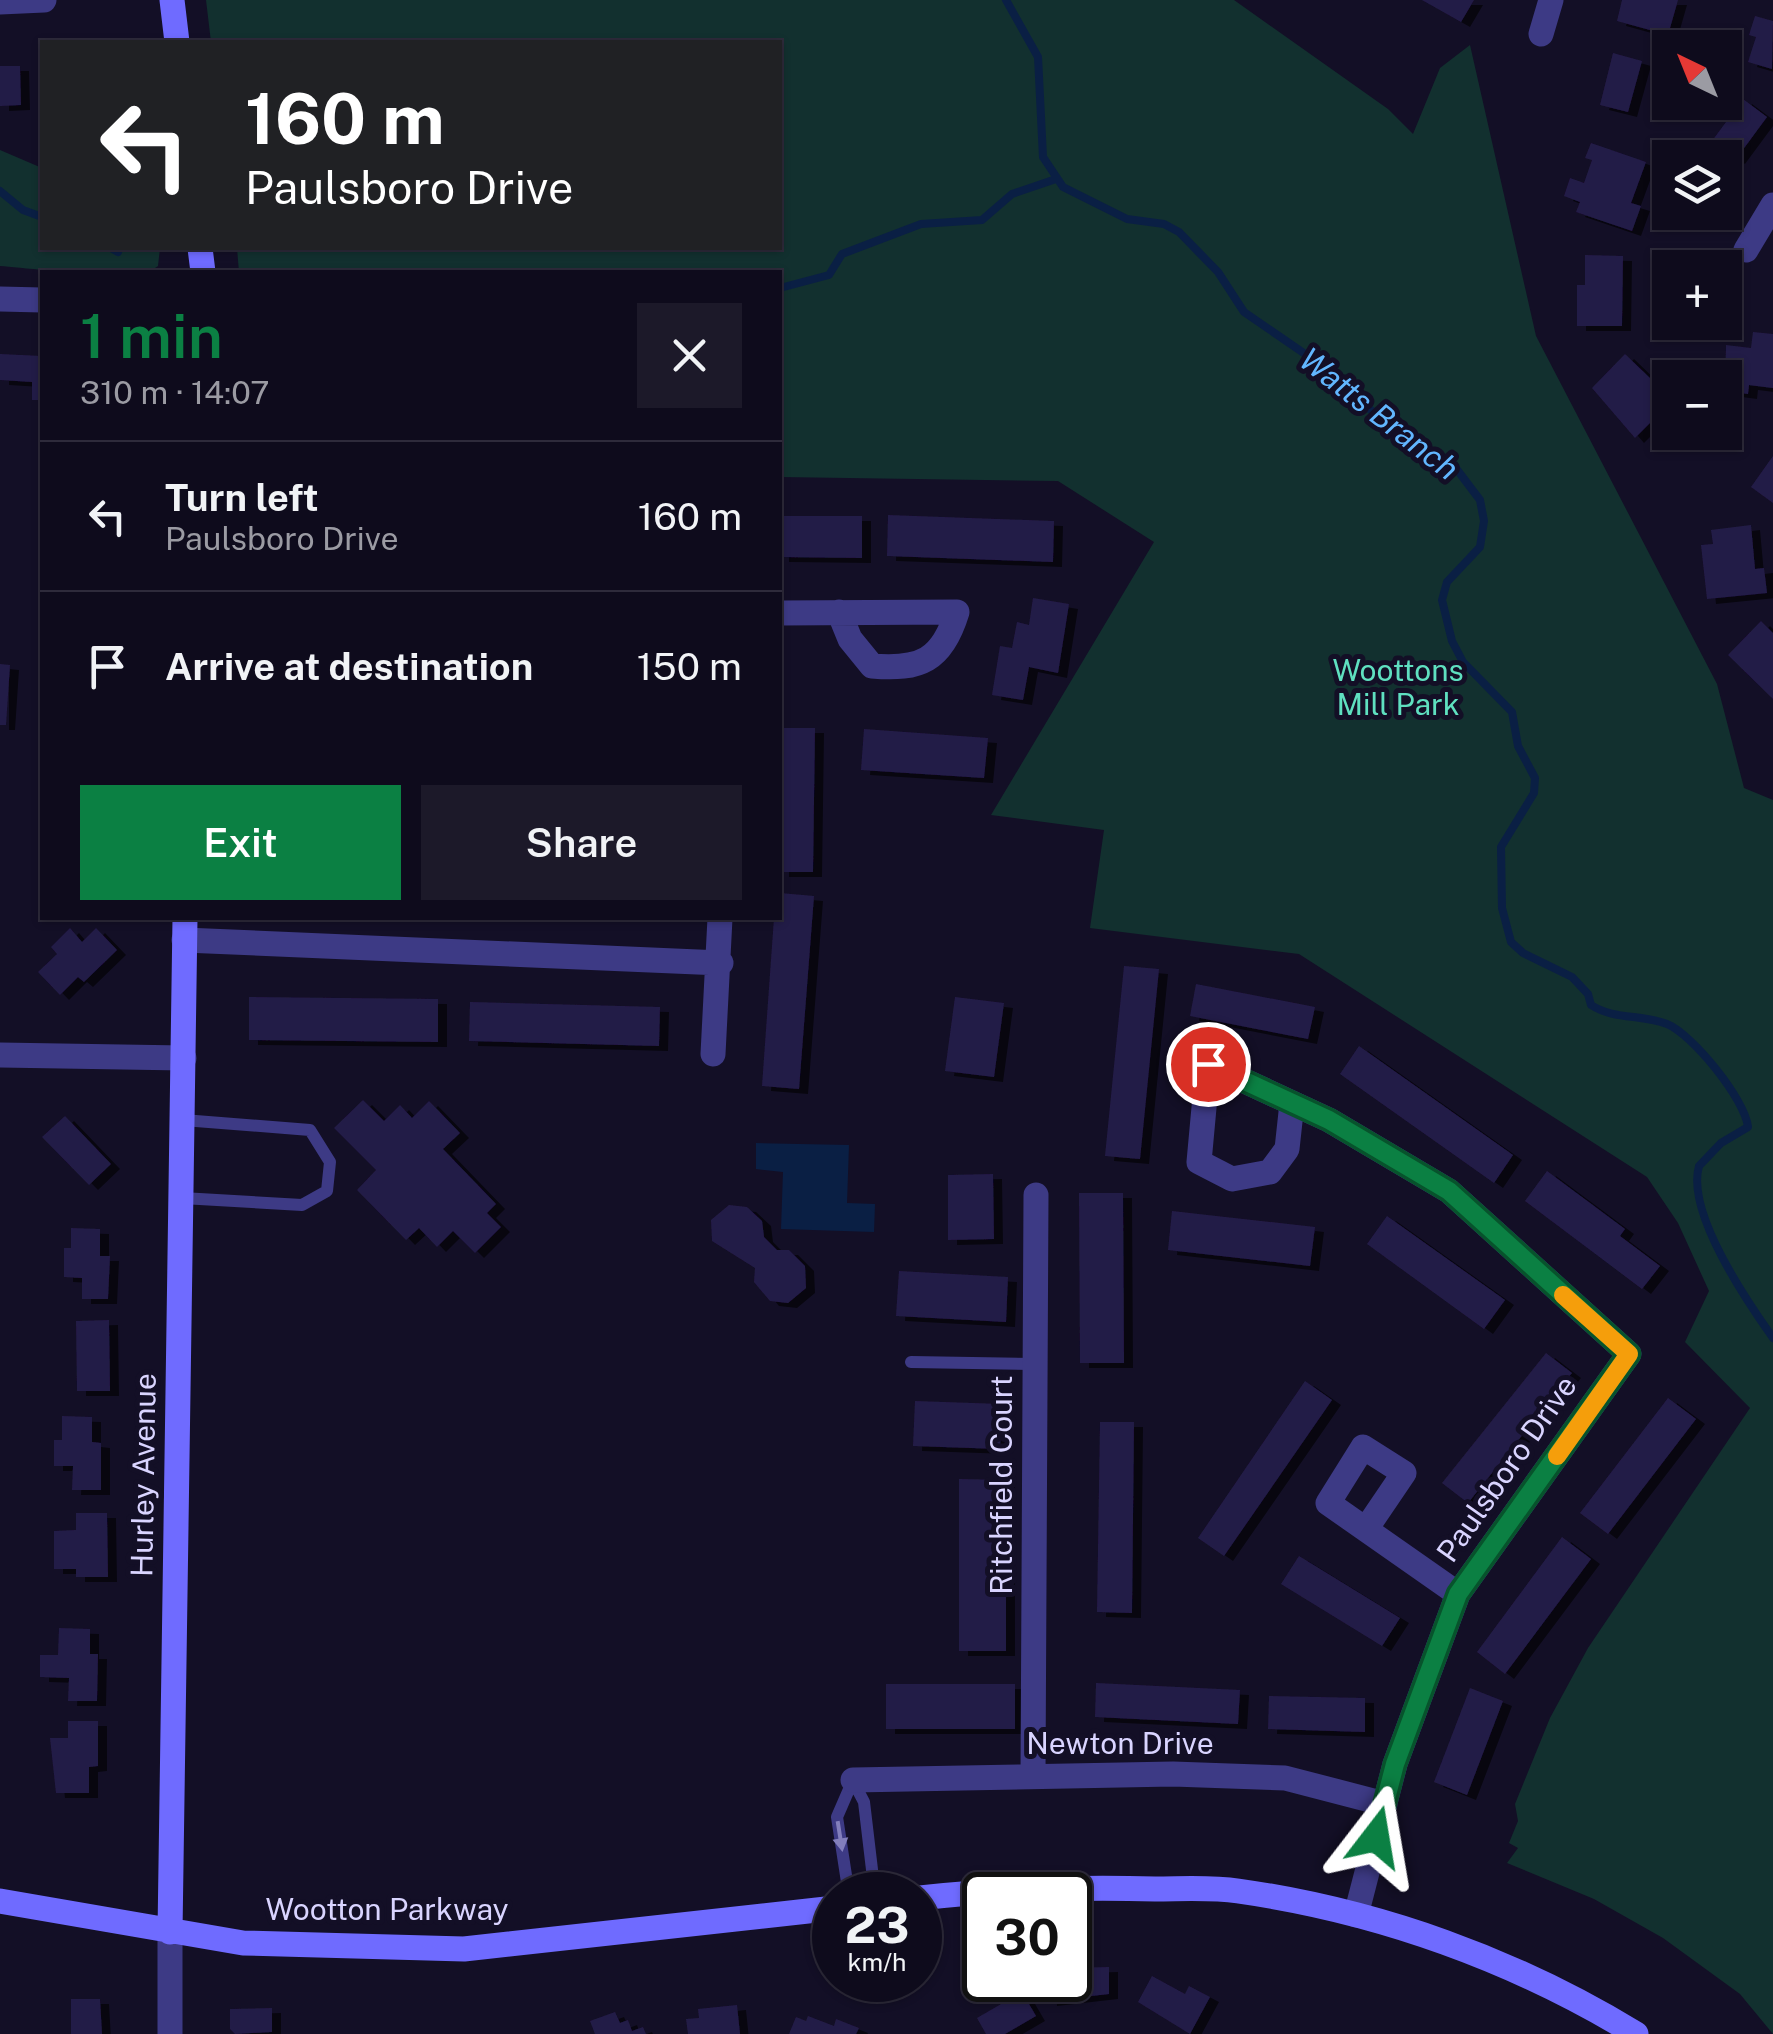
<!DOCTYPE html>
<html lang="en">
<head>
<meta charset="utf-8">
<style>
	:root { --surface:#0e0b1c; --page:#1c1929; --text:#f1f3f6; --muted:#9b9ba3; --line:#2e2b3b; --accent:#0b8043 }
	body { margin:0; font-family:"Public Sans",sans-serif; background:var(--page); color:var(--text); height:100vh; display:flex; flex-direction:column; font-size:38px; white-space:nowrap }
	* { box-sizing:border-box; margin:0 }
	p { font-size:32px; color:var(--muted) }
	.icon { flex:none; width:55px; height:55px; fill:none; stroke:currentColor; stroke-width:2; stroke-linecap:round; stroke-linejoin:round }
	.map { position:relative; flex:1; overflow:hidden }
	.side { position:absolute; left:40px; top:270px; width:742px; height:650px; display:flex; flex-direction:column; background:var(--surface); border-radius:0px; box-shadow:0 2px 8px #0004,0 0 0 2px var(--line) }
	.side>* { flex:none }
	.banner { position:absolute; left:40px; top:40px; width:742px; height:210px; border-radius:0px; box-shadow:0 2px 8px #0004,0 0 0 2px var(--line); background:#202124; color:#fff; overflow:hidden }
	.needle { width:65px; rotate:317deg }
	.fabs { position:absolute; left:1652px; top:30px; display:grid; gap:20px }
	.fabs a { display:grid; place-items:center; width:90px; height:90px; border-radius:0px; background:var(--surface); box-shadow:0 2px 8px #0004,0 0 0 2px var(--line); font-size:50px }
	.speed { position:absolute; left:812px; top:1872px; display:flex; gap:20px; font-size:50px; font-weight:700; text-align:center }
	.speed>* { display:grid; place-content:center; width:130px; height:130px; border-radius:50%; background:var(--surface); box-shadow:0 2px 8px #0004,0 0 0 2px var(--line); line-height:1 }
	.speed small { font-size:25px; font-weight:400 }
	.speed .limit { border:5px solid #111; border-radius:15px; background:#fff; color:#111 }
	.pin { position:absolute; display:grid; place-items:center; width:85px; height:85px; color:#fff; margin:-42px; border:5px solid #fff; border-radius:50%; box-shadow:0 2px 10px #0007 }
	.me { position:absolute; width:110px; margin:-55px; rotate:14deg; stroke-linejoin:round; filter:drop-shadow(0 0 8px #0008) }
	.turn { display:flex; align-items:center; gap:35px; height:210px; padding:0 40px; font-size:45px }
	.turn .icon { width:130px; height:130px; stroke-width:2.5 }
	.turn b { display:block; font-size:70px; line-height:85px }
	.round { display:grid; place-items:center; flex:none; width:105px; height:105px; border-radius:0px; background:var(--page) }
	.head { display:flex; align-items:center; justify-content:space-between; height:170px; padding:0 40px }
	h1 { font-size:60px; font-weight:600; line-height:75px; color:var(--accent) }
	.primary-button { display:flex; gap:20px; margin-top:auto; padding:20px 40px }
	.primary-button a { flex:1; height:115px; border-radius:0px; background:var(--accent); color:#fff; font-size:40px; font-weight:600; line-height:115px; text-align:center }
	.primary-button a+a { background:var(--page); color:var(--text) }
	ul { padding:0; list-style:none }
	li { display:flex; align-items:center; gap:30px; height:150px; padding:0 40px; border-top:2px solid var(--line) }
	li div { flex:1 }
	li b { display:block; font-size:38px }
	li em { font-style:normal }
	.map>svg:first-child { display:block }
	.green { fill:#12302f }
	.water { fill:#0a1f44 }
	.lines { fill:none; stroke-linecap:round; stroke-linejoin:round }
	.stream { stroke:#0a1f44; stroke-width:8 }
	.building { fill:#241b47; filter:url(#shadow) }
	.lane { stroke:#3d3a85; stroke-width:12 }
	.street { stroke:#3d3a85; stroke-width:25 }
	.secondary { stroke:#6f6bff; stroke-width:25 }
	.oneway { fill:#837fbc }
	.route-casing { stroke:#07532c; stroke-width:25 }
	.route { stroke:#0b8043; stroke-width:18 }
	.slow { stroke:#f59e0b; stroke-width:18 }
	.labels { text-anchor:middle; stroke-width:10; stroke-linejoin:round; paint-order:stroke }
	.park-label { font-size:30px; fill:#5fe0c0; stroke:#130f26 }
	.street-label { font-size:30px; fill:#d9d4ff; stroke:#130f26 }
	.water-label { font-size:32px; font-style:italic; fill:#62b6ff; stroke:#130f26 }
</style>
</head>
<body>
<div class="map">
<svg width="1773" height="2034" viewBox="0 0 1773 2034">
	<defs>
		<filter id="shadow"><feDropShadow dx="9" dy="5" stdDeviation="0" flood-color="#0009"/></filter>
	</defs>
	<rect width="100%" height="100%" fill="#130f26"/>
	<path class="green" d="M206,0H1234L1388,109L1413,134L1440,68L1470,45L1536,336L1717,684L1744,788L1773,800V2034L1740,1994L1663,1938L1594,1899L1507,1863L1518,1848L1509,1843L1518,1821L1515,1804L1550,1718L1588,1648L1750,1408L1685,1342L1709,1291L1678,1223L1647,1177L1299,954L1090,928L1104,830L991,815L1154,542L1058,481L780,477V272H239L237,248H780V42H211Z
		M0,150L42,168V248H160L158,266C139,283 30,268 0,266Z"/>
	<path class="water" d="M756,1143L849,1145L847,1203L875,1204L874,1232L781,1229L783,1172L756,1169Z"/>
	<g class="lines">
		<path class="stream" d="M1006,0L1038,57L1043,157L1063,187L1127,219L1164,224L1179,232L1218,272L1244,312L1308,356L1347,394L1455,467L1480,500L1484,521L1480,547L1447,582L1442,600L1452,641L1463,662L1512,712L1518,746L1535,778L1534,793L1501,847L1502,908L1511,942L1523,953L1572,977L1588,994L1591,1005C1614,1020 1641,1014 1667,1024C1692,1034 1745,1099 1748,1127L1721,1143L1699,1166C1686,1212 1746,1300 1773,1338
			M0,191L23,210L42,217
			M111,248L118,252
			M780,288L829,275L842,254L921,224L982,220L1012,194L1056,179"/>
	</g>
	<path class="building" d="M1422,0H1474L1461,22Z
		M1622,0H1678L1668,35L1617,21Z
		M1755,16L1773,21L1772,69L1748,62L1756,37L1749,35Z
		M1613,53L1642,61L1628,112L1600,105Z
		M0,66H20L21,105L0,106Z
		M1743,99L1767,117L1736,159L1712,141Z
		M1591,143L1646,162L1631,203L1641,206L1632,231L1576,212L1580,202L1564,196L1570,178L1584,183L1592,160L1585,158Z
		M1585,255L1623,256L1622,326H1577V285H1585Z
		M1753,332L1773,334V388L1749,385L1748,394L1725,391L1726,345L1751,348Z
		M0,354L42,356V400H32V382L0,380Z
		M1625,354L1652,380L1667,365L1679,378H1670V403L1635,438L1592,388Z
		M1773,456V503L1751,487Z
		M888,515L1054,521L1053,562L887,556Z
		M780,516H862V558L780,557Z
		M1751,525L1755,569L1764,568L1767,593L1707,599L1701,545L1713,544L1711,530Z
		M1033,598L1069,604L1058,673L1029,667L1023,700L992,695L1000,646L1012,648L1017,622L1029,625Z
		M1761,621L1773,633V699L1728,655Z
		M0,664L10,665L6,725H0Z
		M780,728H815L813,872H780Z
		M864,729L988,738L984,778L861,770Z
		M780,893L814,896L799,1089L762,1086L774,918H780Z
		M70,928L82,942L96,928L117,950L84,982L78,977L60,995L38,972L57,954L51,947Z
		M1124,966L1159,969L1140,1159L1105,1156Z
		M1196,984L1315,1007L1308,1039L1190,1016Z
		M249,997L438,999V1042L249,1040Z
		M955,997L1004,1003L994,1077L945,1071Z
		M470,1002L660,1007L659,1046L469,1041Z
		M1359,1046L1513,1155L1494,1183L1340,1074Z
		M363,1100L384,1121L400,1105L412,1118L429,1101L460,1133L443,1149L496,1204L487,1213L501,1227L475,1253L453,1231L437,1247L419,1228L406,1240L357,1190L376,1170L334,1128Z
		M65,1116L111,1164L89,1185L42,1137Z
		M1547,1171L1625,1229L1620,1236L1660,1266L1642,1289L1525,1201Z
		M993,1174L994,1239L948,1240V1175Z
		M1079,1193H1123L1124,1363H1080Z
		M729,1205L747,1207L762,1221L764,1237L777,1250H789L805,1266L806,1288L788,1303L770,1301L754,1282L755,1268L712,1241L711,1220Z
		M1172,1211L1315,1227L1310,1266L1168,1250Z
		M1387,1216L1505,1300L1484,1329L1367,1244Z
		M71,1228L100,1229V1256H110L108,1299H82V1278L64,1277V1248H71Z
		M899,1271L1008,1277L1006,1322L896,1316Z
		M109,1320L110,1391H77L76,1321Z
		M1546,1353L1572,1373L1468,1503L1442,1483Z
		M1305,1381L1332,1400L1224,1556L1198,1538Z
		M1668,1398L1696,1419L1608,1534L1580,1513Z
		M915,1401L1002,1404L1000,1449L913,1446Z
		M62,1416L92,1417V1442L101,1443V1490H72L73,1466H54V1440H62Z
		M1100,1422H1134L1132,1613L1097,1612Z
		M959,1479L1006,1480V1651H959Z
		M76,1513H107L108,1577H76V1569H54V1531L76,1530Z
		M1562,1537L1591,1559L1505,1674L1477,1652Z
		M1299,1556L1400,1618L1382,1646L1281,1584Z
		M59,1628L90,1629V1654H98L97,1701H68L69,1678L40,1677V1655H58Z
		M1096,1683L1240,1690L1238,1724L1095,1717Z
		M886,1684H1015V1729H886Z
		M1470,1688L1503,1701L1467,1795L1434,1782Z
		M1269,1696L1365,1698V1732L1268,1729Z
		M68,1721H98V1766L89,1767V1793H56L50,1738H68Z
		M1070,1962L1074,1968L1109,1967V1994L1048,2001L1047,1980H1070Z
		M1152,1976L1185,1994L1189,1986L1210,1997L1190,2034L1138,2002Z
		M1022,1992L1036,2016L1005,2034H986L977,2018Z
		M71,1999H100L102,2034H71Z
		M737,2005L740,2034H688L686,2019L699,2018L698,2009Z
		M272,2008V2032L235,2034L230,2029V2009Z
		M615,2012L620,2023L628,2020L632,2031L643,2027L646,2034H595L590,2021Z
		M808,2016L834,2026L836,2019L859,2028L856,2034H789L796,2017L806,2021Z"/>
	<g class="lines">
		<path class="lane" d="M182,1198L302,1205L327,1191L330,1162L310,1130L183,1120
			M911,1362L1035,1364
			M853,1781L864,1802L875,1895
			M849,1895L837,1817L853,1780"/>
		<path class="street" d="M0,2L44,0
			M1541,34L1551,0
			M1746,250L1773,205
			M0,299L42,300
			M780,613L957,612C942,661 920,670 872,666L850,639L839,612
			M184,940L721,963
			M713,1054L720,918
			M0,1055L184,1058
			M1292,1103L1287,1149L1270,1172L1232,1179L1199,1162L1208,1064L1329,1120L1449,1191L1629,1354L1458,1594L1395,1764L1356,1915
			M1366,1529L1404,1473L1363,1447L1328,1503L1458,1594
			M1033,1776L1036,1195
			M853,1780L1173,1774L1285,1778L1385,1804
			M170,1932V2034"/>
		<path class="secondary" d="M172,0L177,42
			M200,248L203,272
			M920,1898C999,1889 1075,1887 1155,1889C1182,1889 1211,1887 1238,1891C1379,1911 1515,1960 1636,2034
			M0,1901L243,1943L464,1949L835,1908
			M170,1932L185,918"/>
	</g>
	<defs><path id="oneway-solid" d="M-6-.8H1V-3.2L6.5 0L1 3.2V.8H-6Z" transform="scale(2.5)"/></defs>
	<use class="oneway" href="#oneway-solid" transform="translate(840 1836) rotate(81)"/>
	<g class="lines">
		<defs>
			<path id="route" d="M1208,1064L1329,1120L1449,1191L1629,1354L1458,1594L1395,1764L1376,1837"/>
		</defs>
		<use href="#route" class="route-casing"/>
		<use href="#route" class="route"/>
		<path class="slow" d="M1557,1456L1629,1354L1563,1295"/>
	</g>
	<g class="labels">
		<g class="park-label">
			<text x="1398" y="681">Woottons<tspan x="1398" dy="34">Mill Park</tspan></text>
		</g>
		<g class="street-label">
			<text transform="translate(1507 1469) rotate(-55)" y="10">Paulsboro Drive</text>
			<text transform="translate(144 1475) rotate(-89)" y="10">Hurley Avenue</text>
			<text transform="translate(1002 1485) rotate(-90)" y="10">Ritchfield Court</text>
			<text x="1120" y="1754">Newton Drive</text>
			<text x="387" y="1920">Wootton Parkway</text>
		</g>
		<g class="water-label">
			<text transform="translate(1379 414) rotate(38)" y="11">Watts Branch</text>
		</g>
	</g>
</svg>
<div class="fabs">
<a><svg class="needle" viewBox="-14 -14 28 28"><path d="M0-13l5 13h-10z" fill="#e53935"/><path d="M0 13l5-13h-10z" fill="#9b9ba3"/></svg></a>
<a><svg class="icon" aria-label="layers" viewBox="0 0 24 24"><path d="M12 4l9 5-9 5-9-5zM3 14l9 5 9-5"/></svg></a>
<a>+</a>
<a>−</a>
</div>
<div class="speed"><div>23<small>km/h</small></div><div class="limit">30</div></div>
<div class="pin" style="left:1208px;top:1064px;background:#d93025"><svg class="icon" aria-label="arrive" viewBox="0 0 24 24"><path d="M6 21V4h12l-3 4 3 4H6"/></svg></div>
<svg class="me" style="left:1376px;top:1837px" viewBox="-20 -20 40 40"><path d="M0-17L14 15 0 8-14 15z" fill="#0b8043" stroke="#fff" stroke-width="4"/></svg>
<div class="banner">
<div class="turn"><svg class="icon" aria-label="left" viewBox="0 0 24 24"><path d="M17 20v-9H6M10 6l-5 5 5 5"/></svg><div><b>160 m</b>Paulsboro Drive</div></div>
</div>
<section class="side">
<div class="head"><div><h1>1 min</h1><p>310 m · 14:07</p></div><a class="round"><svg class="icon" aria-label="close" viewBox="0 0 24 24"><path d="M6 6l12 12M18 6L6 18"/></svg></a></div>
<ul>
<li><svg class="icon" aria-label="left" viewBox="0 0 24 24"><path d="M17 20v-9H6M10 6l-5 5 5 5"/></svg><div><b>Turn left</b><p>Paulsboro Drive</p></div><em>160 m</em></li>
<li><svg class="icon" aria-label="arrive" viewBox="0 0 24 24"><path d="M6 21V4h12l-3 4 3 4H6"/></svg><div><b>Arrive at destination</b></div><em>150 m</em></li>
</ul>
<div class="primary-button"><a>Exit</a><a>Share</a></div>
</section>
</div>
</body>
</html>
